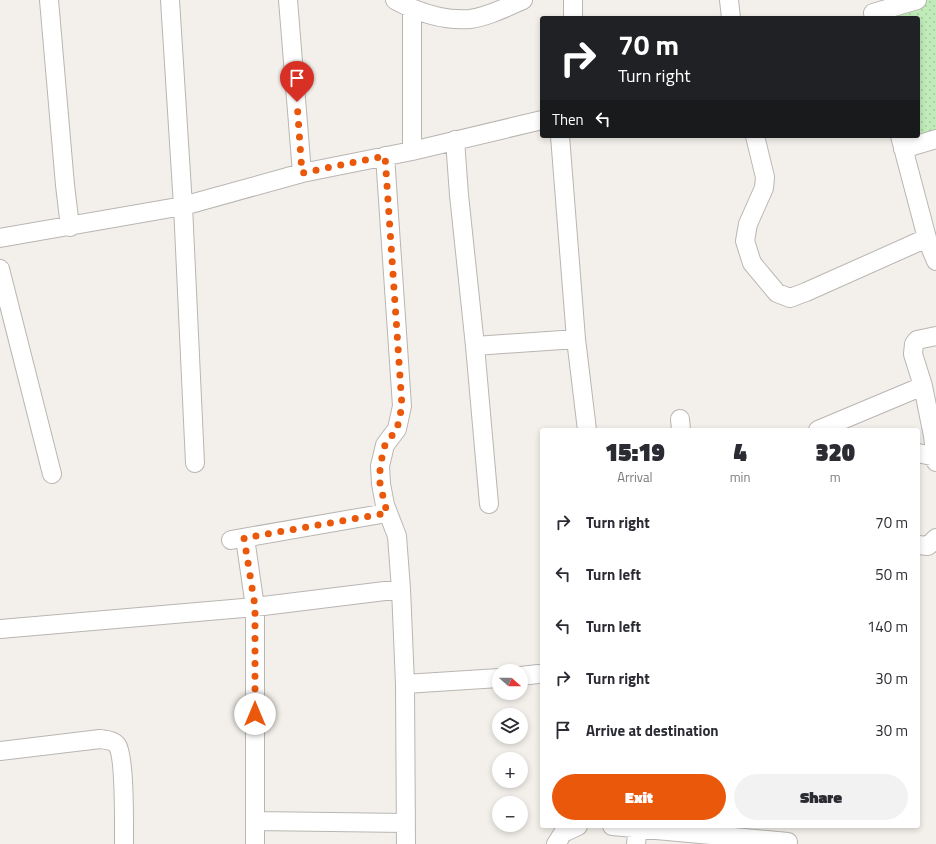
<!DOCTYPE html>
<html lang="en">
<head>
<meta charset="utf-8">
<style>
	:root { --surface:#fff; --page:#f2f2f3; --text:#2b2b33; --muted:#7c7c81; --accent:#ea580c }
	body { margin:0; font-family:"Titillium Web",sans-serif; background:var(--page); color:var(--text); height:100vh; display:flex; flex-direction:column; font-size:15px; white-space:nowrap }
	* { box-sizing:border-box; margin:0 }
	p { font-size:13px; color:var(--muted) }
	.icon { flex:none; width:22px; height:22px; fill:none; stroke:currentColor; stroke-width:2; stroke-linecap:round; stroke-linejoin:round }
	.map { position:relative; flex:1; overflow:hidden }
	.panel { position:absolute; left:540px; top:428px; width:380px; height:400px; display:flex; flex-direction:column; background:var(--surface); border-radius:4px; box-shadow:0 2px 6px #0003 }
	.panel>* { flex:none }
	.hud { position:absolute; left:540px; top:16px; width:380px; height:122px; border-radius:4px; box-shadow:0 2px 6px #0003; background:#202124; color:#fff; overflow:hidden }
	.needle { width:26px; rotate:111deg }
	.buttons { position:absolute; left:492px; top:664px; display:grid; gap:8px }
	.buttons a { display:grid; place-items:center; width:36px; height:36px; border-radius:50%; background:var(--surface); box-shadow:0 2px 6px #0003; font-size:20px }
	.pin { position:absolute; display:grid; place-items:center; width:34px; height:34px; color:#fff; margin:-41px -17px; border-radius:50% 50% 50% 0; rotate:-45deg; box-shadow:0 0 4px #0007 }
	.pin .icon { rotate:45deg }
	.me { position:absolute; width:44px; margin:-22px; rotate:0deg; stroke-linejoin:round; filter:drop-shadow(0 0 3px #0008) }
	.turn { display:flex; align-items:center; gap:14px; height:84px; padding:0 12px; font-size:18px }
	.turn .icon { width:52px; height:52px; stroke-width:2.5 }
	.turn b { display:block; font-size:28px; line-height:34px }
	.then { display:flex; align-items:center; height:38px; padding:0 12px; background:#0003; gap:8px; font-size:15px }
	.eta { display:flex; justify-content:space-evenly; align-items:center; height:68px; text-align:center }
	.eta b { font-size:24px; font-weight:800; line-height:28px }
	.primary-button { display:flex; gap:8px; margin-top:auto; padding:8px 12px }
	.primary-button a { flex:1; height:46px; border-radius:24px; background:var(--accent); color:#fff; font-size:16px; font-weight:800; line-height:46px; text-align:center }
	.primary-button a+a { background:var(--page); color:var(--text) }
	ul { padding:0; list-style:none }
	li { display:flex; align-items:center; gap:12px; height:52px; padding:0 12px }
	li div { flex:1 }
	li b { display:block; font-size:15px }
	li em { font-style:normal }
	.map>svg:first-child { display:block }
	.grass { fill:url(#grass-dots) }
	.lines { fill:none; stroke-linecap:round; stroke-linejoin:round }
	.minor-casing { stroke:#b9b6b2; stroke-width:20 }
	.minor { stroke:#fff; stroke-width:18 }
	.route { stroke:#ea580c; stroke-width:7; stroke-dasharray:0 12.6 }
</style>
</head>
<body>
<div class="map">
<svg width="936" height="844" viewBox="0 0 936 844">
	<defs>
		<pattern id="grass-dots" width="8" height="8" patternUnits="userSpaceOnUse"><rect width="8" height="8" fill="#c0ecb9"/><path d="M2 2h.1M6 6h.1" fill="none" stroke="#a5ca9f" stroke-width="1.8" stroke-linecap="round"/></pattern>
	</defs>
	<rect width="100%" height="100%" fill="#f3f0eb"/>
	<path class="grass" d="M885,0H936V134L907,139V136H918V18H888Z"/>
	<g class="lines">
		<defs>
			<path id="minor" d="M49,0L65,185L70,227
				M170,0L183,206L195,463
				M288,0L302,173
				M395,0C417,12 443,21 470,19C487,17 507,7 523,0
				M573,0V18
				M729,0L731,18
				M873,13L917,0
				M560,136L576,339L587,430
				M755,136L765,177L764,188L748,224L745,241L752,263L777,293L790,298L806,292L927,238
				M900,136L928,242L936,261
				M455,140L459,195L475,346L489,504
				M903,149L936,139
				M412,151V9
				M385,156L402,406L397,429L385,445L380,466L381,484L385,505L397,536L401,589L405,684L406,844
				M0,238L183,206L302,173L412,151L542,120
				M0,269L52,474
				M936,336L917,340L914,344L913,354L923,386L933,436L936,462
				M475,346L576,339
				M680,419L681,430
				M818,430L923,386
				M918,453L936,457
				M245,538L255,607V844
				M231,540L387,513
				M918,545L928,546L936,538
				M0,629L255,607L401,589
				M521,676L538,674
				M405,684L499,678
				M0,751L100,739C106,740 113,740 117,745C125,756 124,827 124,844
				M255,821L406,823
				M612,826L788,842
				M556,844L563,833L578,826
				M636,844L638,826"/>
		</defs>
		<use href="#minor" class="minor-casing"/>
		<use href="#minor" class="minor"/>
	</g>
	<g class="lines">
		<path class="route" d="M255,714V606L244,538L387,513L380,484V466L385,445L397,429L402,406L385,156L302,173L297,102"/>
	</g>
</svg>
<div class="buttons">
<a><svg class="needle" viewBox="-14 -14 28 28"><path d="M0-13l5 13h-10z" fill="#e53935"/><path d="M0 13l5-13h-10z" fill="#7c7c81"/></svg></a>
<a><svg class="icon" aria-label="layers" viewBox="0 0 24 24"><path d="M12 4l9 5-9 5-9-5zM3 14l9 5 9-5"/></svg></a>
<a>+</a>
<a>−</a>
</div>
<div class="pin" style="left:297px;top:102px;background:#d93025"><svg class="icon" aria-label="arrive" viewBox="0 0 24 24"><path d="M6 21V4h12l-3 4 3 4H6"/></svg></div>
<svg class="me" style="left:255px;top:714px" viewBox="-20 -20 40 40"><circle r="19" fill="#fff"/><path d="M0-13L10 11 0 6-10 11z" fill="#ea580c"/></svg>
<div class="hud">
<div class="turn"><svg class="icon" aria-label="right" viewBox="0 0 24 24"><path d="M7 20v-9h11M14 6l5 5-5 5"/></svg><div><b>70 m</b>Turn right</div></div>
<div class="then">Then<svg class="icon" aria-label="left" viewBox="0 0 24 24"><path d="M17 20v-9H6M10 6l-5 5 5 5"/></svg></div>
</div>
<section class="panel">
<div class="eta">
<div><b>15:19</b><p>Arrival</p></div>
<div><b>4</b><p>min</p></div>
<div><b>320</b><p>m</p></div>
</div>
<ul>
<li><svg class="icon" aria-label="right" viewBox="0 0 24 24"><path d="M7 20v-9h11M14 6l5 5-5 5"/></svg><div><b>Turn right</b></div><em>70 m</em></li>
<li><svg class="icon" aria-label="left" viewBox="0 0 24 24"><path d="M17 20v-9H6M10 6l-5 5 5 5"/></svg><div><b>Turn left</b></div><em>50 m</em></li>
<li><svg class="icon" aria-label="left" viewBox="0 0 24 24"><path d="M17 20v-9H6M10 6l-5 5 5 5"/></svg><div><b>Turn left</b></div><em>140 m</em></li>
<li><svg class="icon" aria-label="right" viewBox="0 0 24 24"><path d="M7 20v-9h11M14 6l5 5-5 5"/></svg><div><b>Turn right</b></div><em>30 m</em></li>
<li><svg class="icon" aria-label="arrive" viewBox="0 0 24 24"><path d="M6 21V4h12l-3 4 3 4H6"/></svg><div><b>Arrive at destination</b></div><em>30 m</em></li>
</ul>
<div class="primary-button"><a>Exit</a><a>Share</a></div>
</section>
</div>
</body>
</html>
